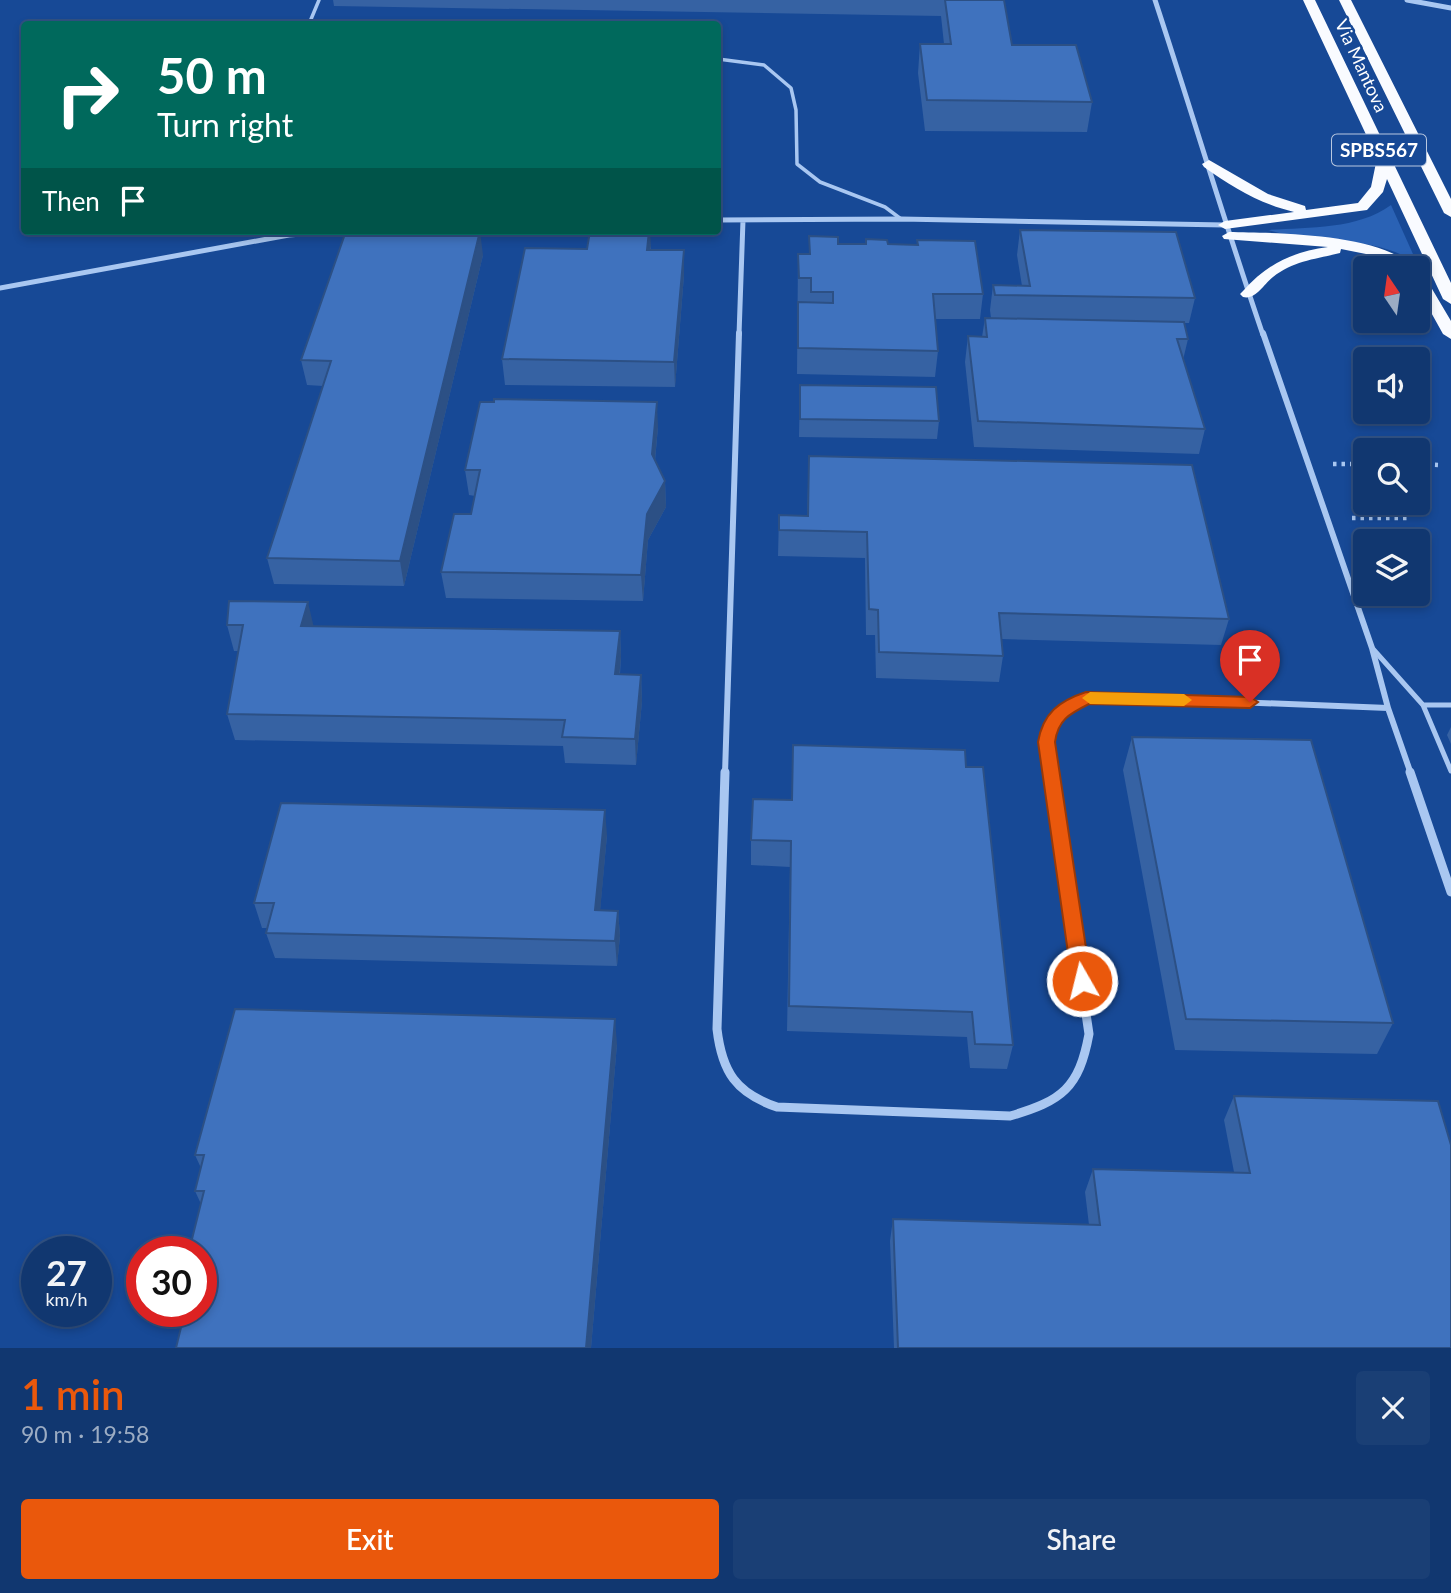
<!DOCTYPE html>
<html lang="en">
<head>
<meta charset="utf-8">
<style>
	:root { --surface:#113770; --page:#1a3f75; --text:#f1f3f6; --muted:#9cacc3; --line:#305183; --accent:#ea580c }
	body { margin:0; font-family:Lato,sans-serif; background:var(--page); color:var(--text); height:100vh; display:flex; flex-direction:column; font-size:26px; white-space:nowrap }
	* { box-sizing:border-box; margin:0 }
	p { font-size:23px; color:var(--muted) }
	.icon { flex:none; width:38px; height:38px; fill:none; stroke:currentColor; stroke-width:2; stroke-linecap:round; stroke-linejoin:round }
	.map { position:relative; height:1348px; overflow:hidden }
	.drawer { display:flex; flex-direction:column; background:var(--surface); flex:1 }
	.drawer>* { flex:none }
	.top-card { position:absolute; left:21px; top:21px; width:700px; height:214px; border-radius:7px; box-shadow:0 4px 10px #0003,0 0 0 2px var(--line); background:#00695c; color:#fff; overflow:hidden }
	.needle { width:46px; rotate:347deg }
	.fabs { position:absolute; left:1353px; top:256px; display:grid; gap:14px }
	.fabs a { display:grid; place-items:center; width:77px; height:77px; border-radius:7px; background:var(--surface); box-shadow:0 4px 10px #0003,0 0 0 2px var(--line); font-size:35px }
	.speed { position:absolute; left:21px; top:1236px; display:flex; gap:14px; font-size:35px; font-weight:700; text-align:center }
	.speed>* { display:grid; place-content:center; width:91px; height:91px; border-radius:50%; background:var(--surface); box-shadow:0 4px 10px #0003,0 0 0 2px var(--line); line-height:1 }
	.speed small { font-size:18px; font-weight:400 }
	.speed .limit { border:10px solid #d22; background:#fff; color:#111 }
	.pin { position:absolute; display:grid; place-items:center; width:60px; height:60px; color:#fff; margin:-72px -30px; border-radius:50% 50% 50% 0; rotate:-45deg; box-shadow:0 0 7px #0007 }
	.pin .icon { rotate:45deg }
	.me { position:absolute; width:77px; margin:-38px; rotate:352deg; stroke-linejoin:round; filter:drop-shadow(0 0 5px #0008) }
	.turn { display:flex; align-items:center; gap:24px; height:147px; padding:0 21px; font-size:32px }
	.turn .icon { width:91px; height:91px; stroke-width:2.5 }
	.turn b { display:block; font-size:49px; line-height:60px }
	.then { display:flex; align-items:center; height:66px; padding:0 21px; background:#0003; gap:14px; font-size:26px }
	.round { display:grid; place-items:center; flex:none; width:74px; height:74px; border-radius:7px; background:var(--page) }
	.headline { display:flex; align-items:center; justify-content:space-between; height:119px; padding:0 21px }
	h1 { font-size:42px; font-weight:600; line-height:52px; color:var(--accent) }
	.action { display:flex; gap:14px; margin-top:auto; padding:14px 21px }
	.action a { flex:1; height:80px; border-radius:7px; background:var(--accent); color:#fff; font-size:28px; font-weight:600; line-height:80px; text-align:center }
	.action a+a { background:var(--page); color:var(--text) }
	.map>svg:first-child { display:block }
	.green { fill:#2a62b5 }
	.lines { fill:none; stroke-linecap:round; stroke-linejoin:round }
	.path { stroke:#a9c7f1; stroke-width:4.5; stroke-dasharray:3.5 5; stroke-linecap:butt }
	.service-far1 { stroke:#a9c7f1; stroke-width:3.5 }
	.service { stroke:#a9c7f1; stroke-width:5 }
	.minor-far2 { stroke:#a9c7f1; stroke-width:5 }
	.minor-far1 { stroke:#a9c7f1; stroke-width:6 }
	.minor { stroke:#a9c7f1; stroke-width:9 }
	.trunk { fill:#f9fbff; fill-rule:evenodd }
	.wall { fill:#3662a3 }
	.shaded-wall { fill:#2c5085 }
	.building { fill:#3f72be; stroke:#2c5085; stroke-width:2 }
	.route { fill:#ea580c; stroke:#983908; stroke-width:2 }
	.slow { fill:#f59e0b }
	.labels { text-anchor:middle; stroke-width:5; stroke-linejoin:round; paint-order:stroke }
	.far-street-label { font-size:18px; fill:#fff; stroke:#174996 }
	.shield { fill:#174996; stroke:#b9c8e0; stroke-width:2 }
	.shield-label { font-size:19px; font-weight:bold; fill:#fff }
</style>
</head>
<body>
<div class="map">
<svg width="1451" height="1348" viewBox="0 0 1451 1348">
	<rect width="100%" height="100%" fill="#174996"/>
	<path class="green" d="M1391,205L1417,263C1369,233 1318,246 1268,230C1308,227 1357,230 1391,205Z"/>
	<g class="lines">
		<path class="path" d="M1333,464H1365
			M1418,464L1438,465
			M1352,518H1407"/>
		<path class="service-far1" d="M309,24L319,0
			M718,59L764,65L791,88L796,110L797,164L820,182L885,207L901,219"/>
		<path class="service" d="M1373,649L1423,705L1451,771
			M1423,705H1451"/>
		<path class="minor-far2" d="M1155,0C1192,112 1225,224 1263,335
			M1407,0L1451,8
			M718,220L901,219L1225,225
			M0,288L289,235L340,231
			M739,335L743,220"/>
		<path class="minor-far1" d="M1263,333L1372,648L1388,708L1411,774
			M725,774L739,333
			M1051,774C1043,719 1054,702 1111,697L1388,708"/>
		<path class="minor" d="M725,772L717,1029C722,1072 736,1093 777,1107L1010,1116C1062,1101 1079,1088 1089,1034L1050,772
			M1410,772L1451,892"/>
		<path class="trunk" d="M1303,0H1315L1451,283V304L1443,299L1387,179L1383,192L1367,210L1225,229L1218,225L1225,221L1294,212C1260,204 1232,187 1204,167L1202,164L1209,160L1268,194L1305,206L1306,210L1358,203L1371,187L1377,158Z
			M1339,0H1351L1451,199V217L1444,213Z
			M1229,232C1275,233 1382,233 1414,268H1396L1366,254L1341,249L1340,253C1316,259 1293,261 1273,277C1263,285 1256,300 1243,297L1240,294L1243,291C1267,264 1292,252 1328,247L1224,239L1222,236Z
			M1418,273L1425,277L1451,321V339L1443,334L1418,289Z"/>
	</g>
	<path class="wall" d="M333,0H1004L1012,45L1092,102L1087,132L925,131L918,73L920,44H944L941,16L334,6Z
		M1020,230L1195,298L1189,323H1184L1188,339L1183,360L1205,429L1199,454L974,447L965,362L968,336L982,337L985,318H991L990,310L993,285L1022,286L1017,255Z
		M809,236L838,244L917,245V240L983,294L980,319H935L938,351L935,377L797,374L798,254H809Z
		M651,246V250H684V275L675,387L505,385L502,359L587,249Z
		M483,255L404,586L274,584L267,558L323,386L307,385L301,360Z
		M800,385L939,421L937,439L799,437Z
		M658,427L655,461L665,481L666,507L648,540L643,601L446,598L441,572L471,514L475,496L469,495L465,470Z
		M809,456L1229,619L1221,645L1001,639L1003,656L999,682L876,678L875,635H866L865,558L778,556L779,515L807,516Z
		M227,625L620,631L621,657L620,674L641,675L642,701L636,765L565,763L563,746L235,740L227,714L238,651H234Z
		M1451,727V744L1447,735Z
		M1132,737L1393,1023L1377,1054L1175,1050L1123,770Z
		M966,767L1013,1045L1007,1069L970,1068L967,1037L787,1031L790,867L751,865V840Z
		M607,835L600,910L618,911L620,936L617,966L275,958L266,933L268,928H262L254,903Z
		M617,1044L591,1348H176L201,1311V1204L195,1191L201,1168L195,1155Z
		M1234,1096L1451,1348H894L890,1241L893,1219L1089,1225L1085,1192L1093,1169L1234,1172L1224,1120Z"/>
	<path class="shaded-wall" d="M480,231L483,255L404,586L400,561Z
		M649,231H650L651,246L648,275L647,250Z
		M684,250V275L675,387L674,362Z
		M657,402L658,427L653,480L652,454Z
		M665,481L666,507L648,540L643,601L641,575L647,514Z
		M308,602L314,628L301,626Z
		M620,631L621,657L617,700L615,674Z
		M641,675L642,701L636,765L635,739Z
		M605,810L607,835L598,935L595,910Z
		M618,911L620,936L617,966L615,941Z
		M615,1019L617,1044L591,1348H586Z"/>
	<path class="building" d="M945,0H1004L1012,45H1076L1092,102L927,100L920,44H951Z
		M1020,230L1176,232L1195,298L995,295L993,285L1030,286Z
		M346,231H480L400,561L267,558L331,361L301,360Z
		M590,231H649L647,250H684L674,362L502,359L525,248L587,249Z
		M809,236L838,237V244H866V239L887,240L888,244L918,245L917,240L975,241L983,294H933L938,351L798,348V302L833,303V292H811V278H799L798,254H810Z
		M985,318L1184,322L1188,339H1177L1205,429L978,421L968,336L987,337Z
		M800,385L936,387L939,421L800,419Z
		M494,399L657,402L652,454L665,481L647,514L641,575L441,572L454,514H471L480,470H465L480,402H494Z
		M809,456L1192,465L1229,619L999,613L1003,656L879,652L878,610L869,609L867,532L779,530V515L808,516Z
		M229,601L308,602L301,626L620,631L615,674L641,675L635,739L562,737L565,720L227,714L243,625H227Z
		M1132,737L1311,740L1393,1023L1186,1019Z
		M793,745L965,750L966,767H983L1013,1045L975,1044L972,1012L789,1006L791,841L751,840L753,799L792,800Z
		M281,803L605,810L595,910L618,911L615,941L266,933L274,903H254Z
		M235,1009L615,1019L586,1348H176L185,1311H201V1251H189L204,1191H195L204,1155H195Z
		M1234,1096L1438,1101L1451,1145V1348H898L893,1219L1100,1225L1093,1169L1250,1173Z"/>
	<path class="route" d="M1086,692L1250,697L1258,702L1250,708L1089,704C1069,714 1058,720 1055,742L1091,981L1088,986L1082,989L1075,986L1072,981L1038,742C1043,713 1059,701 1086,692Z"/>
	<path class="slow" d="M1090,692L1184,694L1192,700L1184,706L1090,704L1082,698Z"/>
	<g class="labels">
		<g class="far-street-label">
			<text transform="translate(1361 66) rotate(65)" y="6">Via Mantova</text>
		</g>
		<rect class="shield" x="1332" y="134.5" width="94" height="31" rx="5"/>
		<g class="shield-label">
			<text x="1379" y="157">SPBS567</text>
		</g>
	</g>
</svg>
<div class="fabs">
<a><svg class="needle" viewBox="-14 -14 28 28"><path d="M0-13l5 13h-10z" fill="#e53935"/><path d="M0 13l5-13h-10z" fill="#9cacc3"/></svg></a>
<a><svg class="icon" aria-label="sound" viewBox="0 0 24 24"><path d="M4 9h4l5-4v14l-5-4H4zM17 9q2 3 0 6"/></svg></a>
<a><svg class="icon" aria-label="search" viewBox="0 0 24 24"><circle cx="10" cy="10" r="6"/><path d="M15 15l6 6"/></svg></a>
<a><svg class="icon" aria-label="layers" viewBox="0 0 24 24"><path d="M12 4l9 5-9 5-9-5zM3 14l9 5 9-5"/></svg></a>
</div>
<div class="speed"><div>27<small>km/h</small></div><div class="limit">30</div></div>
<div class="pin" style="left:1250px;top:702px;background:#d93025"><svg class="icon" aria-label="arrive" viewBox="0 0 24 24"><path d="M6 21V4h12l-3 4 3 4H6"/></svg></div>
<svg class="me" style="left:1082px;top:981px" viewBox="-20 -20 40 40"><circle r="17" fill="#ea580c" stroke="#fff" stroke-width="3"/><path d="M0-11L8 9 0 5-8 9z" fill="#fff"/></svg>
<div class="top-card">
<div class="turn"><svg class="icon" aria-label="right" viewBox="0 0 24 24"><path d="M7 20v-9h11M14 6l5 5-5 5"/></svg><div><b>50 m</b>Turn right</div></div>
<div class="then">Then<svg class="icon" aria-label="arrive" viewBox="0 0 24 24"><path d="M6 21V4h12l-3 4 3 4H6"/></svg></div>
</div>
</div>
<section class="drawer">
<div class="headline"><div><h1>1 min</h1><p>90 m · 19:58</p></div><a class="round"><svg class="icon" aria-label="close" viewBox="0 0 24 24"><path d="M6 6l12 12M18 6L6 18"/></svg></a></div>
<div class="action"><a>Exit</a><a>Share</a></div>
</section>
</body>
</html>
